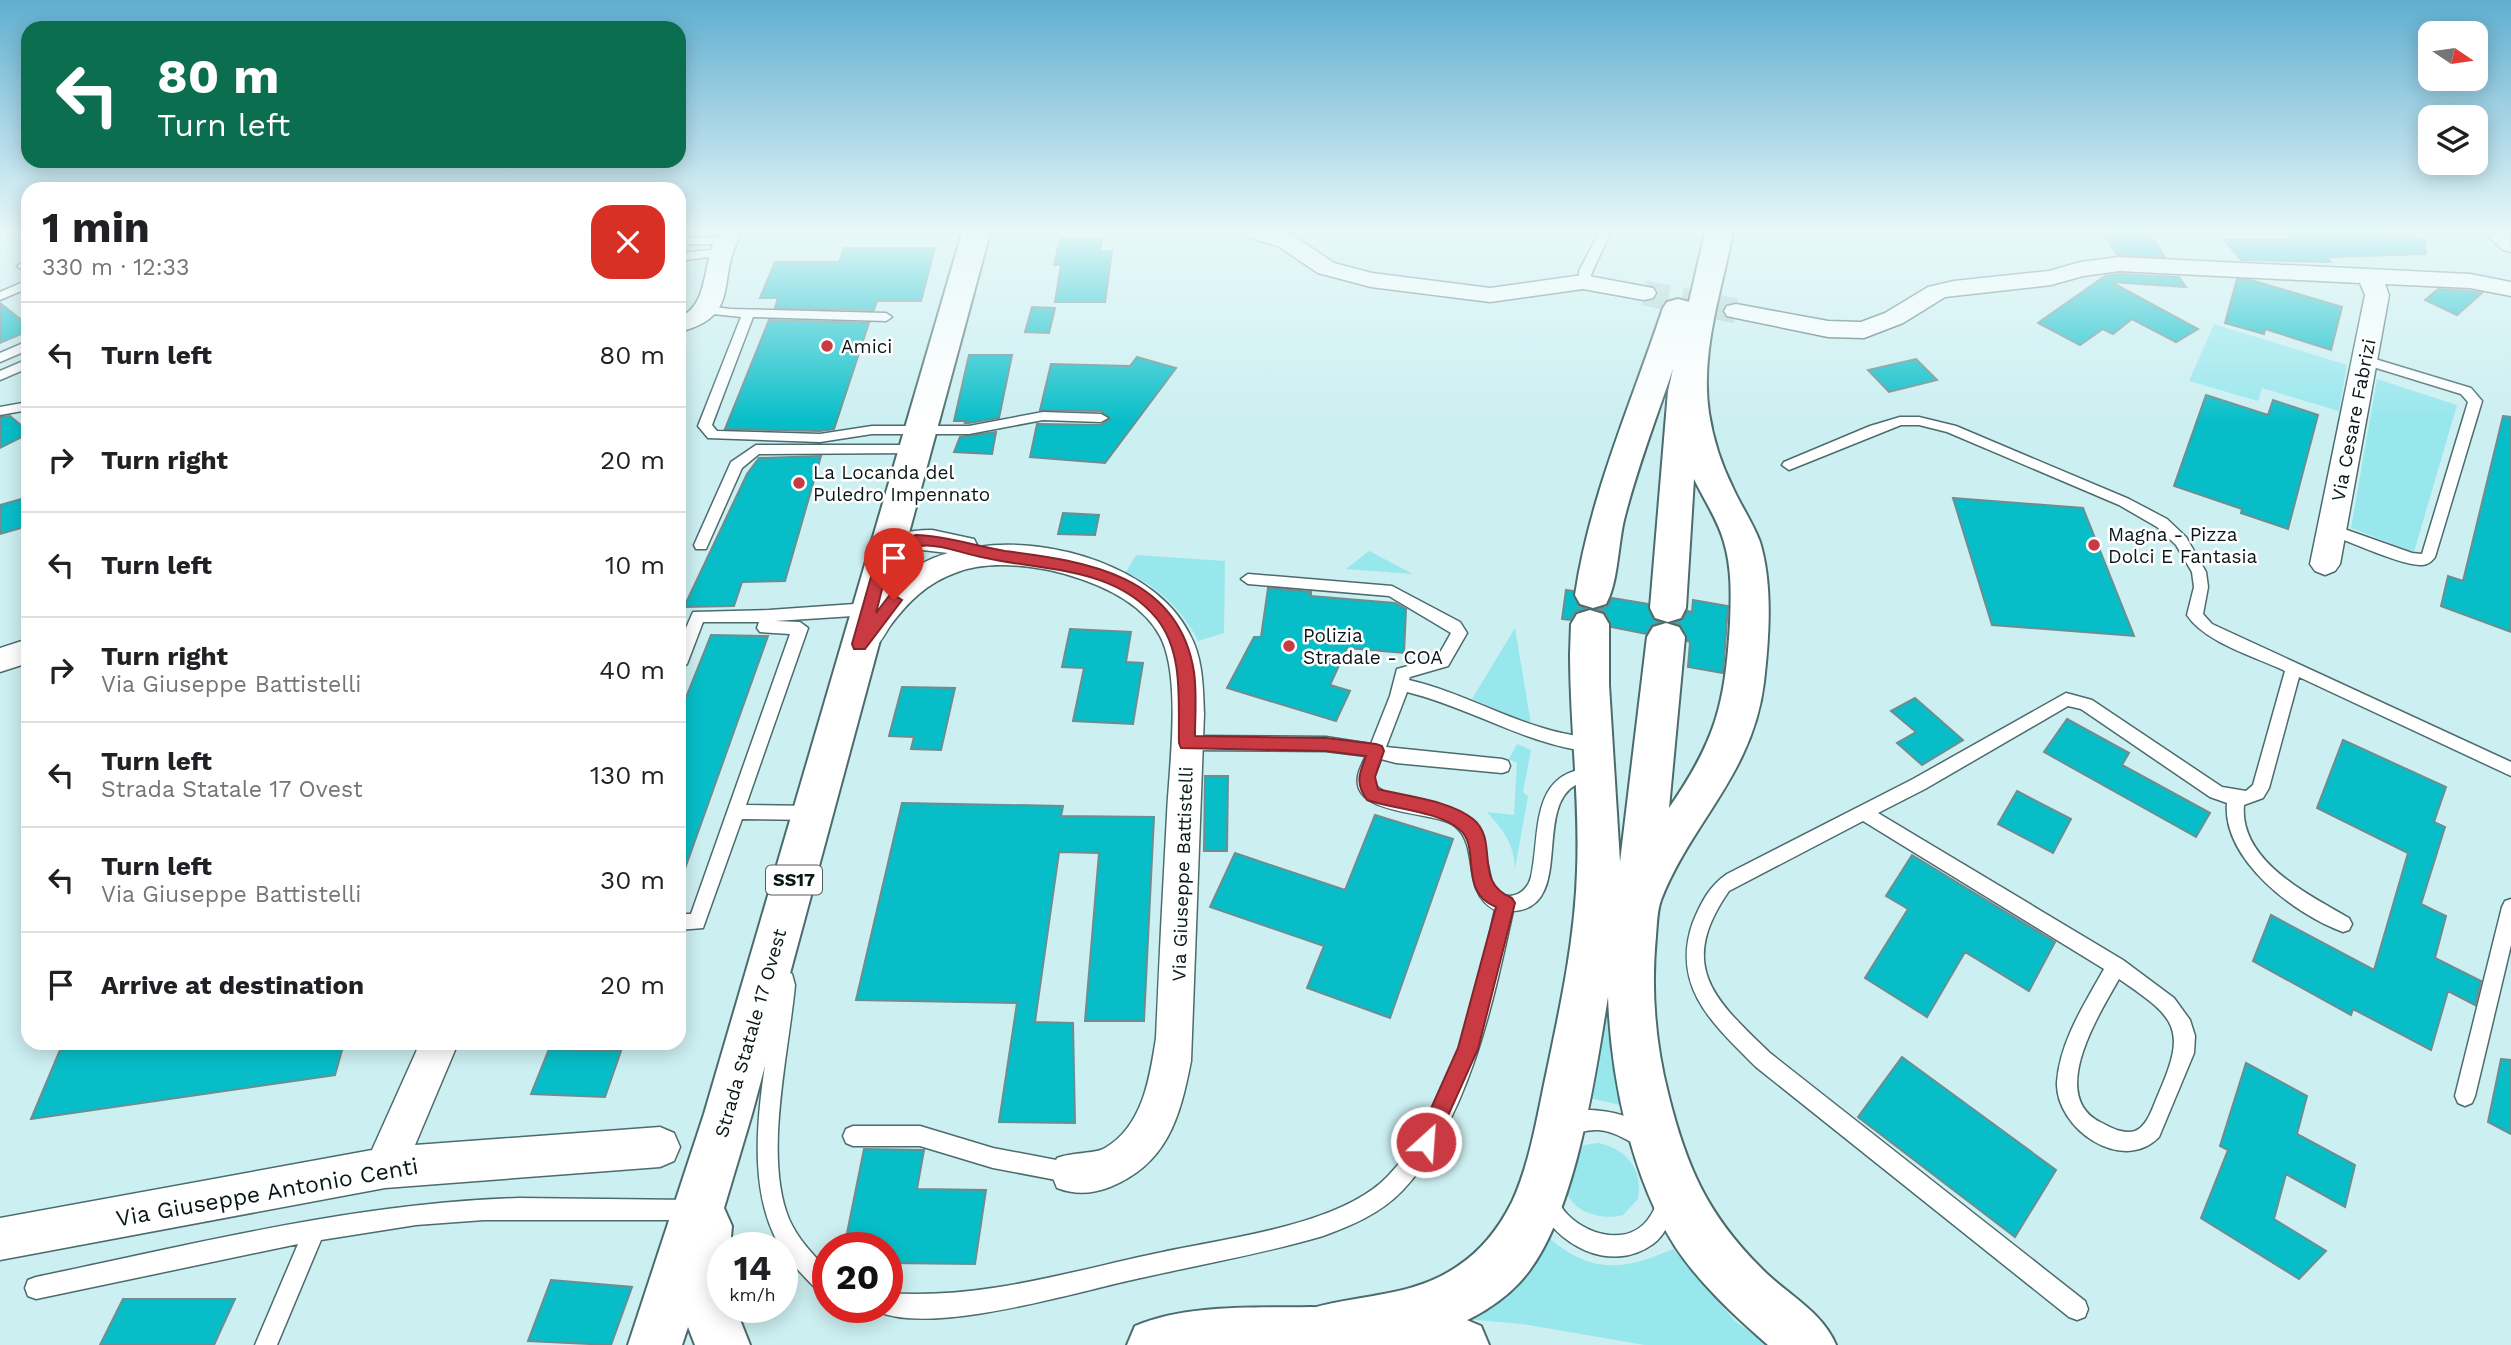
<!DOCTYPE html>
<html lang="en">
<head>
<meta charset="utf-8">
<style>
	:root { --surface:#fff; --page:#f2f2f2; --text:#202124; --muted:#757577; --line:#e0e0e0 }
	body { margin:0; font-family:"Work Sans",sans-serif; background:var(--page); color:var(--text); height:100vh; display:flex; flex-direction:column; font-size:26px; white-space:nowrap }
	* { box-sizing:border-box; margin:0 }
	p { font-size:23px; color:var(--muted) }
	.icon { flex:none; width:38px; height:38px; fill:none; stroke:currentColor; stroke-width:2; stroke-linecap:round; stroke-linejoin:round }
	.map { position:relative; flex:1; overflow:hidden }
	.sheet { position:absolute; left:21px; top:182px; width:665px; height:868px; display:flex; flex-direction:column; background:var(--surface); border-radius:21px; box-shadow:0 4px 18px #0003 }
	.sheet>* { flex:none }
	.guide { position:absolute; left:21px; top:21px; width:665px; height:147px; border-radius:21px; box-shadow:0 4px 18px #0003; background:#0b6e4f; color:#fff; overflow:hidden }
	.needle { width:46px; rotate:103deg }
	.buttons { position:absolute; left:2418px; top:21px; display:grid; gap:14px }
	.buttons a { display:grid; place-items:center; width:70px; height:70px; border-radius:14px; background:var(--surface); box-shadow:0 4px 18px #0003; font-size:35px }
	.speed { position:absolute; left:707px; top:1232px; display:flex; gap:14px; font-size:35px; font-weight:700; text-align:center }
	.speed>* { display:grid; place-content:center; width:91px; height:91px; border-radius:50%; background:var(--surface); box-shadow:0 4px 18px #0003; line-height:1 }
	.speed small { font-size:18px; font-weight:400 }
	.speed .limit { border:10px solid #d22; background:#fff; color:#111 }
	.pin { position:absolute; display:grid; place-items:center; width:60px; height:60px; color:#fff; margin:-72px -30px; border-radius:50% 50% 50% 0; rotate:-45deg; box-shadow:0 0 7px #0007 }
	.pin .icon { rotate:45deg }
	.me { position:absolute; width:77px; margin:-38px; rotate:26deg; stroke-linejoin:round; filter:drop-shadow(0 0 5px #0008) }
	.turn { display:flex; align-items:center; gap:24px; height:147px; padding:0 21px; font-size:32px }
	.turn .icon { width:91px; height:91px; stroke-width:2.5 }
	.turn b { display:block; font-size:49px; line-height:60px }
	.round { display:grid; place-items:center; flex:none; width:74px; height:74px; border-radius:21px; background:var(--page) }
	.summary { display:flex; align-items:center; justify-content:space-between; height:119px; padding:0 21px }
	h1 { font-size:42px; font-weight:700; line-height:52px }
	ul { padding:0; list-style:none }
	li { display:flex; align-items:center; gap:21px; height:105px; padding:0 21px; border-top:2px solid var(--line) }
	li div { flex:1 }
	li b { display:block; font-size:26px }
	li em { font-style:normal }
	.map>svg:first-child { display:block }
	.green { fill:#97e7ed }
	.building { fill:#07bec8; stroke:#6d8d90; stroke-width:2 }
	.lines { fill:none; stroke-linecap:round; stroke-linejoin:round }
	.minor-tunnel { stroke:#afcfd0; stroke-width:25; stroke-dasharray:25 13; stroke-linecap:butt }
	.service-casing { stroke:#4c6b6d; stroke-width:3 }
	.minor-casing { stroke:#4c6b6d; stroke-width:3 }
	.primary-casing { stroke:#4c6b6d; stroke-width:4 }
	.motorway-casing { stroke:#4c6b6d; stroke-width:4 }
	.service { fill:#fff; fill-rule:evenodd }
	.minor { fill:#fff; fill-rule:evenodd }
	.primary { fill:#fff; fill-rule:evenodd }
	.motorway { fill:#fff; fill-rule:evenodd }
	.route { fill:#c93a43; stroke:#83262c; stroke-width:2 }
	.poi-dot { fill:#c93a43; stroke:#fff; stroke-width:2.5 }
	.labels { text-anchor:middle; stroke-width:5; stroke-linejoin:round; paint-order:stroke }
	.shield { fill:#fff; stroke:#545d5d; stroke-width:2 }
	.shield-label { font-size:18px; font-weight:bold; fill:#0a1718 }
	.poi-label { font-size:19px; fill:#0a1718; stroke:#fff; text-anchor:start }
	.street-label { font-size:19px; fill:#0a1718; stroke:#fff }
	.near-street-label { font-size:23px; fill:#0a1718; stroke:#fff }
</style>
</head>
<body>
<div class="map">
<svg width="2511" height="1345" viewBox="0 0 2511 1345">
	<rect width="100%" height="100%" fill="#cceff1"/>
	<path class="green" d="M2214,324L2347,365L2339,411L2262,388L2258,401L2189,381Z
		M2377,379L2457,405L2414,552L2351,528Z
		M1369,551L1413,574L1346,569Z
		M1136,555L1225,561L1224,633L1198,641C1182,609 1158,587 1126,572Z
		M1515,628L1531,724L1472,699Z
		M1517,744L1531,750L1523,792L1528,796L1515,869C1514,843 1503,830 1487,812L1514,815L1517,763L1509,759Z
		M1608,992L1610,1040L1624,1106L1594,1099L1581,1101Z
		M1598,1143C1627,1149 1643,1169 1638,1199L1623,1215C1602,1221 1567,1212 1565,1184C1565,1174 1572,1160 1575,1151L1585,1145Z
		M1548,1237C1590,1274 1624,1271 1673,1249L1735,1321L1767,1345H1645L1522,1324L1466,1319Z"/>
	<path class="building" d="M2103,233H2149L2165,257L2117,255Z
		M2287,234L2425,238L2426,254L2327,257L2331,262L2241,260L2224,240H2292Z
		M1060,239H1102L1100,251H1112L1105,302H1055L1061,265H1054Z
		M844,248H935L921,301H877L874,310L775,308L778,298H760L775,262H839Z
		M2119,274L2179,277L2186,287L2111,282L2198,329L2176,342L2132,319L2113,334L2103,329L2080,345L2038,323L2105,276Z
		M2237,279L2251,280L2342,307L2331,350L2265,329L2264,334L2225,323Z
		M2438,289L2470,291L2482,293L2457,315L2425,300Z
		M0,303L28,325V331L0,343Z
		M1032,307L1055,308L1049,333L1025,332Z
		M769,320L869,323L834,429L820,431L725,429Z
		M969,355H1012L999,418L969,423H965L966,421H954Z
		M1137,357L1176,368L1105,463L1030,457L1037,424L1101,425L1110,419L1101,411L1040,410L1051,364L1130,366Z
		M1916,359L1937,380L1889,392L1868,370Z
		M2206,395L2268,415L2273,400L2318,415L2288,529L2241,513L2242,509L2174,486Z
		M10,416L28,431V434L0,448V417Z
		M2503,416L2511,417V632L2441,606L2448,576L2463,581Z
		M996,432L992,454L954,452L960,437Z
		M821,456L785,581L742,582L734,606L684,607L747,474L759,458Z
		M28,497V526L0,534V505Z
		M1953,498L2083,508L2134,636L1992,625Z
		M1063,513L1099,515L1095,535L1058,534Z
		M1268,588L1311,592V596L1395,603L1406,609L1404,653L1347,648L1330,685L1350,691L1336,721L1227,688L1254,637H1261Z
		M1566,590L1573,591L1578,605L1586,609L1576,611L1570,620L1562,619Z
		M1612,598L1648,604L1653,619L1660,622L1651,626L1646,634L1612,627L1605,613L1597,609L1607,607Z
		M1693,600L1728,606L1723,673L1688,667L1690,642L1687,641L1681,626L1674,623L1683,619L1687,611L1692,612Z
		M1070,629L1131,632L1126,662L1143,663L1133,724L1073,721L1084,668L1062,667Z
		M711,635L768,636L682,877H679V715Z
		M902,687L955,688L941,750L911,749L914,737L889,736Z
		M1915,698L1963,740L1922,765L1897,743L1916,732L1891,711Z
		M2067,719L2129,753L2122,765L2210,813L2196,837L2044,752Z
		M2343,740L2446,787L2434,822L2445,827L2421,904L2446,916L2435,958L2481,981L2475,1005L2448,991L2431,1050L2353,1009L2351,1015L2253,961L2271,915L2374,970L2408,853L2317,808Z
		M1205,776H1228L1227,851H1204Z
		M2017,791L2071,819L2053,853L1998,824Z
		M902,803L1063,806L1061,816L1154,817L1144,1021H1085L1099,853L1059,852L1035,1022L1073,1023L1075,1123L999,1122L1017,1003L856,1000Z
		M1375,815L1453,839L1390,1018L1307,988L1324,946L1210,907L1235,853L1345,890Z
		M1912,855L2055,942L2029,991L1965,952L1927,1017L1865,978L1908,909L1886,896Z
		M113,1043H344L335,1075L31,1119L60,1050Z
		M549,1049L621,1051L605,1097L531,1094Z
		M1902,1057L2056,1170L2015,1237L1858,1117Z
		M2501,1059L2511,1060V1134L2488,1122Z
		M2246,1063L2307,1096L2297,1134L2355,1165L2345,1207L2286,1174L2274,1219L2326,1251L2299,1279L2201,1218L2228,1150L2220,1146Z
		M864,1149L924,1150L917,1189L986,1190L975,1264L887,1263V1248H844Z
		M551,1280L632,1287L611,1345L528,1341Z
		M123,1299H235L214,1345H100Z"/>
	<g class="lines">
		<path class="minor-tunnel" d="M1644,293L1736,311"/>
		<defs>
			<path id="service" d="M1599,233H1611C1602,250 1594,267 1587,285H1579V271Z
				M679,238H725L731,241L725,244H679Z
				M720,249L726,253L724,255L679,261V253Z
				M23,262L28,264V274L17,266Z
				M28,280V288L0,300V292Z
				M708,306L730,309L886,313L892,317L886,321L753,317L712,425L717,431L820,434L872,426H969L1043,412L1101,414L1108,418L1101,422L1043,420L969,434H872L820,442L708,438L698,426L741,317L704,313L702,310Z
				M28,341V350L0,362V353Z
				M2365,356L2471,388L2482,401L2435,557C2432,561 2428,565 2422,565C2402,566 2349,541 2328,534L2326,530L2333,525L2412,553L2422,554L2468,402L2461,394L2360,363V357Z
				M28,359V368L0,380V371Z
				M28,402V410L0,415V407Z
				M1900,417H1919L1956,426L2129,499L2167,519L2186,537L2206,572L2208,587L2203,614L2212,624L2511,762V776L2299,677L2269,788L2263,798L2244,805C2239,861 2308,894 2349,918L2352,924L2349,930L2343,932C2295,915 2222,859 2227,803L2210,797L2081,709L2068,706L1925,789L1878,813L2123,960L2174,998L2190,1020L2195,1036L2194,1053L2159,1137C2122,1175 2055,1128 2057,1082C2060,1041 2085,1003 2104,969L1863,821L1729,891C1676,967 1715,1000 1770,1053L2085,1301L2088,1309L2085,1317L2077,1320L2069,1317L1756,1067C1714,1025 1670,987 1693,922C1701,903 1709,886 1727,874L1913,779L2066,693L2092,700L2222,787L2246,791L2253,785L2285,671C2256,657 2204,642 2187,615L2194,587L2192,572L2176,545L2157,527L2119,505L1947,432L1919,425H1901L1794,468L1789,470L1782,465L1784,462L1870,426ZM2119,979C2176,1018 2188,1028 2158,1095C2153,1106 2148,1126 2135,1131C2123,1135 2110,1127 2100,1122C2047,1095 2100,1013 2119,979Z
				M756,445H915L922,449L915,453L759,454L742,468L706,549H696L694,545L731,462Z
				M1248,574L1392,586L1460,622L1467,633L1448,666L1410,677L1409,680C1473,695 1525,732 1592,738L1598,740L1600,745L1598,750L1592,752C1524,744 1472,708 1407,692L1386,747L1502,759L1508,761L1510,766L1508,771L1502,773L1396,763L1381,759L1374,777L1375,785C1385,794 1397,797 1410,800C1478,813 1478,819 1492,884C1502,904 1526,897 1531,877C1540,840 1530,780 1579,770C1586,769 1592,767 1600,769L1602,774L1600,779C1592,781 1581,781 1574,786C1534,811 1574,908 1513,911C1493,1003 1468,1122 1402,1191C1381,1213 1351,1226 1323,1236C1262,1254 1198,1265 1136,1279C1076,1292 935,1335 879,1312L877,1307H887V1293C980,1300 1068,1272 1158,1253C1225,1238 1339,1226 1387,1177C1454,1108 1475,1000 1495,910C1460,891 1481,847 1455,826C1435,810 1351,817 1358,776C1359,770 1363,762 1366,756L1326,751L1187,750L1181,748L1179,743L1181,738L1187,736L1326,737L1371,744L1390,696L1397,669L1437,658L1451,633L1389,596L1248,584L1241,579Z
				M869,603L877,609L869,615L775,621L800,622L808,628L746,805L813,806L819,808L822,813L819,818L813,820L742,819L703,928L679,930V914H691L790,634L760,632L757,628L759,622H703L687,664L679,670V644L693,612L769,610Z
				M2511,899V945L2475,1096L2472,1103L2465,1106L2458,1103L2455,1096L2502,907L2505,901Z
				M777,966L792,974L795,985C789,1052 763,1156 789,1219C798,1239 812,1254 828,1270V1296C816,1291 808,1280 799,1271C729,1201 767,1071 777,985L768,974L770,968Z
				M1586,1110C1607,1110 1643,1116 1652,1137L1649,1144L1642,1147C1627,1141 1615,1131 1598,1130C1585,1129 1570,1137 1558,1132L1555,1125L1558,1118Z
				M853,1126H920L993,1148L1072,1163L1079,1166L1082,1173L1079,1180L1072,1183L993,1168L920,1146H853L846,1143L843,1136L846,1129Z
				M1546,1191C1557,1195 1559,1206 1567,1214C1589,1237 1632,1247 1651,1215C1655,1209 1657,1201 1660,1195L1667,1192L1674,1195L1677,1202C1671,1217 1667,1234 1653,1244C1610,1275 1554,1244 1536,1201L1539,1194Z
				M519,1198L691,1200L698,1203L701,1210L698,1217L691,1220H484L416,1225L321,1240L277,1345H255L298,1244L36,1299L28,1296L25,1288L28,1280L36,1277C195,1244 355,1203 519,1198Z"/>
			<path id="minor" d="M719,233H742C714,277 745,316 679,332V317C711,305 701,259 719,233Z
				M1245,233H1282L1294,236L1334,263L1372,273L1490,288L1583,275L1653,288L1656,293L1653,298L1644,300L1583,289L1490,302L1371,287L1318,273L1278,246L1249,238Z
				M2485,233H2510L2511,252L2503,250Z
				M2119,257L2470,274L2511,282V296L2470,288L2385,284L2389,295L2340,564L2335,571L2325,575L2315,571L2310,564L2365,295L2360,283L2119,271L2083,276L2051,285L1945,297L1903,323L1864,338L1828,337L1736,318L1727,316L1724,311L1727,306L1736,304L1828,321L1861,322L1885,313L1928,287L1954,281L2049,271L2080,262Z
				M932,530L974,539L978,547C1049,536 1157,567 1190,635C1203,659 1203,687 1204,714L1191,1061C1180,1118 1167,1164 1110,1187C1092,1194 1075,1195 1057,1188L1051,1173L1057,1158C1073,1152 1095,1154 1105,1148C1143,1126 1150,1077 1156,1038C1159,964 1163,889 1167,815C1169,768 1182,677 1160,636C1142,602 1100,584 1065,574C1032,565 987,560 955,573C927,583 908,602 890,626C886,632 881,643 874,647C867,651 861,648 854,646L850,638L854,630C880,593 904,566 948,553L922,550L905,555L911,563L906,570C892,575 876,570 868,556C881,535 910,530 932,530Z
				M28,639V663L0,672V648Z
				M420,1043H458L415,1145L660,1127L674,1133L680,1147L674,1161L660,1167L385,1188L0,1260V1218L372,1150Z"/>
			<path id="primary" d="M962,233H990L752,1114L724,1208L732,1226L730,1248H723V1307H735L750,1345H695L688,1327L682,1345H628L704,1114Z
				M1311,1307L1462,1318L1481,1326L1489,1345H1127L1135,1326C1188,1304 1254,1308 1311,1307Z"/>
			<path id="motorway" d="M1705,233H1733C1721,292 1700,353 1709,413C1713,439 1721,464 1733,488C1741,506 1753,523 1760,542C1773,585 1769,638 1764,682C1753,774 1692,821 1661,900C1657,911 1657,925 1656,936C1651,989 1655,1042 1668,1093C1686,1166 1707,1214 1761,1268C1786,1294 1822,1311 1836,1345H1768C1735,1316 1701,1285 1676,1248C1631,1177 1611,1079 1608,997C1595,1076 1575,1225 1519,1283C1488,1316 1441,1334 1398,1345H1289L1284,1334L1292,1315C1346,1293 1408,1301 1458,1266C1482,1250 1499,1228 1512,1202C1530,1163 1537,1117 1546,1075C1560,1008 1575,940 1577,871C1580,799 1570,727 1570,654L1571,624L1577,614L1590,610L1603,614L1609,624V685L1620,862L1647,637L1653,627L1666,623L1679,627L1685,637L1669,808C1716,740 1725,704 1730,623C1731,596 1732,569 1724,542C1718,520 1704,500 1694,479L1686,608L1681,618L1668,622L1655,618L1650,608L1668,391L1673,369C1656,419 1637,468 1624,520C1618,545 1618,583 1606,604L1593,608L1580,604L1575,595C1590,495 1631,404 1663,308L1667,302L1678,299L1689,302Z"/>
		</defs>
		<use href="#service" class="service-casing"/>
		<use href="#minor" class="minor-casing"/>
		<use href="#primary" class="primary-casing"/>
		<use href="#motorway" class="motorway-casing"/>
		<use href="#service" class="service"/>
		<use href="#minor" class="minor"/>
		<use href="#primary" class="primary"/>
		<use href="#motorway" class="motorway"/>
	</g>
	<linearGradient id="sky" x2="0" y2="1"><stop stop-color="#60aed0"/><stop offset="0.55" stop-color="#e8f8f9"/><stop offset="1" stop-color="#e8f8f9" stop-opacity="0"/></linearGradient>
	<rect width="2511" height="421" fill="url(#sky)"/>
	<path class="route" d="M916,535C948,536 974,546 1005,551C1086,561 1179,575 1194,672C1197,693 1195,716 1195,736L1326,738L1376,744L1382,746L1384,751L1375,777L1378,789C1408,797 1449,800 1473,819C1500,841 1472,882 1512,898L1515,903L1478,1049L1433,1149L1426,1152L1419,1149L1416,1142L1458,1048L1496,907C1457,892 1482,847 1459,829C1438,811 1393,809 1367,800C1355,783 1359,774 1366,756L1326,751L1181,748L1179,743C1178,702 1184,653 1157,619C1115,567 1045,571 986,558C948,551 926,534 890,558L876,613L889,596L894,595L902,600L865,649H854L852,644L878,552L894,541Z"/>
	<g class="poi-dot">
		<circle cx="827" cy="346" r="7"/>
		<circle cx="799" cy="483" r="7"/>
		<circle cx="2094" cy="545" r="7"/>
		<circle cx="1289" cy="646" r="7"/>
	</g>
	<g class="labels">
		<rect class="shield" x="766" y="865.5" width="56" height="29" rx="5"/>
		<g class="shield-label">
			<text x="794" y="886">SS17</text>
		</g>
		<g class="poi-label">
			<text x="841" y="353">Amici</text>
			<text x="813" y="479">La Locanda del<tspan x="813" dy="22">Puledro Impennato</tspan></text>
			<text x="2108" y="541">Magna - Pizza<tspan x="2108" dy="22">Dolci E Fantasia</tspan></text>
			<text x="1303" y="642">Polizia<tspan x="1303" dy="22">Stradale - COA</tspan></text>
		</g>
		<g class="street-label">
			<text transform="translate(2353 420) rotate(-79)" y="7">Via Cesare Fabrizi</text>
			<text transform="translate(1182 874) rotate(-88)" y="7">Via Giuseppe Battistelli</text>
			<text transform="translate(750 1033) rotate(-74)" y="7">Strada Statale 17 Ovest</text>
		</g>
		<g class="near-street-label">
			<text transform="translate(267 1192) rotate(-10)" y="8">Via Giuseppe Antonio Centi</text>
		</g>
	</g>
</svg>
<div class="buttons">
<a><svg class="needle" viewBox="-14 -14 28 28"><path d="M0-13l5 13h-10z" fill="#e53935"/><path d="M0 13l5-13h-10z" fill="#757577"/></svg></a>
<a><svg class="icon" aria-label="layers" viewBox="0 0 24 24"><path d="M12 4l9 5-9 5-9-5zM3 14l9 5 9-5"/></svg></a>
</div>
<div class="speed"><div>14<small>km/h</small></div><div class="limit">20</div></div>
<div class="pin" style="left:894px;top:600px;background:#d93025"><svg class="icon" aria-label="arrive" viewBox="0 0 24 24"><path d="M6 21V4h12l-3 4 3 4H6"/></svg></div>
<svg class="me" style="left:1426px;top:1142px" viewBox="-20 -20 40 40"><circle r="17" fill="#c93a43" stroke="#fff" stroke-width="3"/><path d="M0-11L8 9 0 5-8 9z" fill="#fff"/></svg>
<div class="guide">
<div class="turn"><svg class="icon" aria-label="left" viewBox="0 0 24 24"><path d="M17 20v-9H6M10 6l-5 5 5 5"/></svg><div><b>80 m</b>Turn left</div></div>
</div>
<section class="sheet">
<div class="summary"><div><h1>1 min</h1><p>330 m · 12:33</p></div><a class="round" style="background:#d93025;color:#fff"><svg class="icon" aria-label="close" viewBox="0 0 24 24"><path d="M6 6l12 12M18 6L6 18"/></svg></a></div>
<ul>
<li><svg class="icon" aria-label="left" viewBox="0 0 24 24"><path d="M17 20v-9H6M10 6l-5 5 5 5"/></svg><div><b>Turn left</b></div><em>80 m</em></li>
<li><svg class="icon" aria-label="right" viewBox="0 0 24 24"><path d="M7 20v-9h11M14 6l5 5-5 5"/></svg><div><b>Turn right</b></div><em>20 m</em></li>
<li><svg class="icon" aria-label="left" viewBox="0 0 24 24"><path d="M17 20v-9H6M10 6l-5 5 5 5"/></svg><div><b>Turn left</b></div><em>10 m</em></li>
<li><svg class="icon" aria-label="right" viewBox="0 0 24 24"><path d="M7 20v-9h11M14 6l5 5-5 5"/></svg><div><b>Turn right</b><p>Via Giuseppe Battistelli</p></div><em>40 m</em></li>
<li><svg class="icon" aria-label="left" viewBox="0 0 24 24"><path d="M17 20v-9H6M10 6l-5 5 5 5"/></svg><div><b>Turn left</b><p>Strada Statale 17 Ovest</p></div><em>130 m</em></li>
<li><svg class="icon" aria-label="left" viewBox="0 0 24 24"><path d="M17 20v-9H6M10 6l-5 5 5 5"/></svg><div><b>Turn left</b><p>Via Giuseppe Battistelli</p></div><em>30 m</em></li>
<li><svg class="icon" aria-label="arrive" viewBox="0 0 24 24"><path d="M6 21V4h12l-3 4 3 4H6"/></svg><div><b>Arrive at destination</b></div><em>20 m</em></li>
</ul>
</section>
</div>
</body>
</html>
